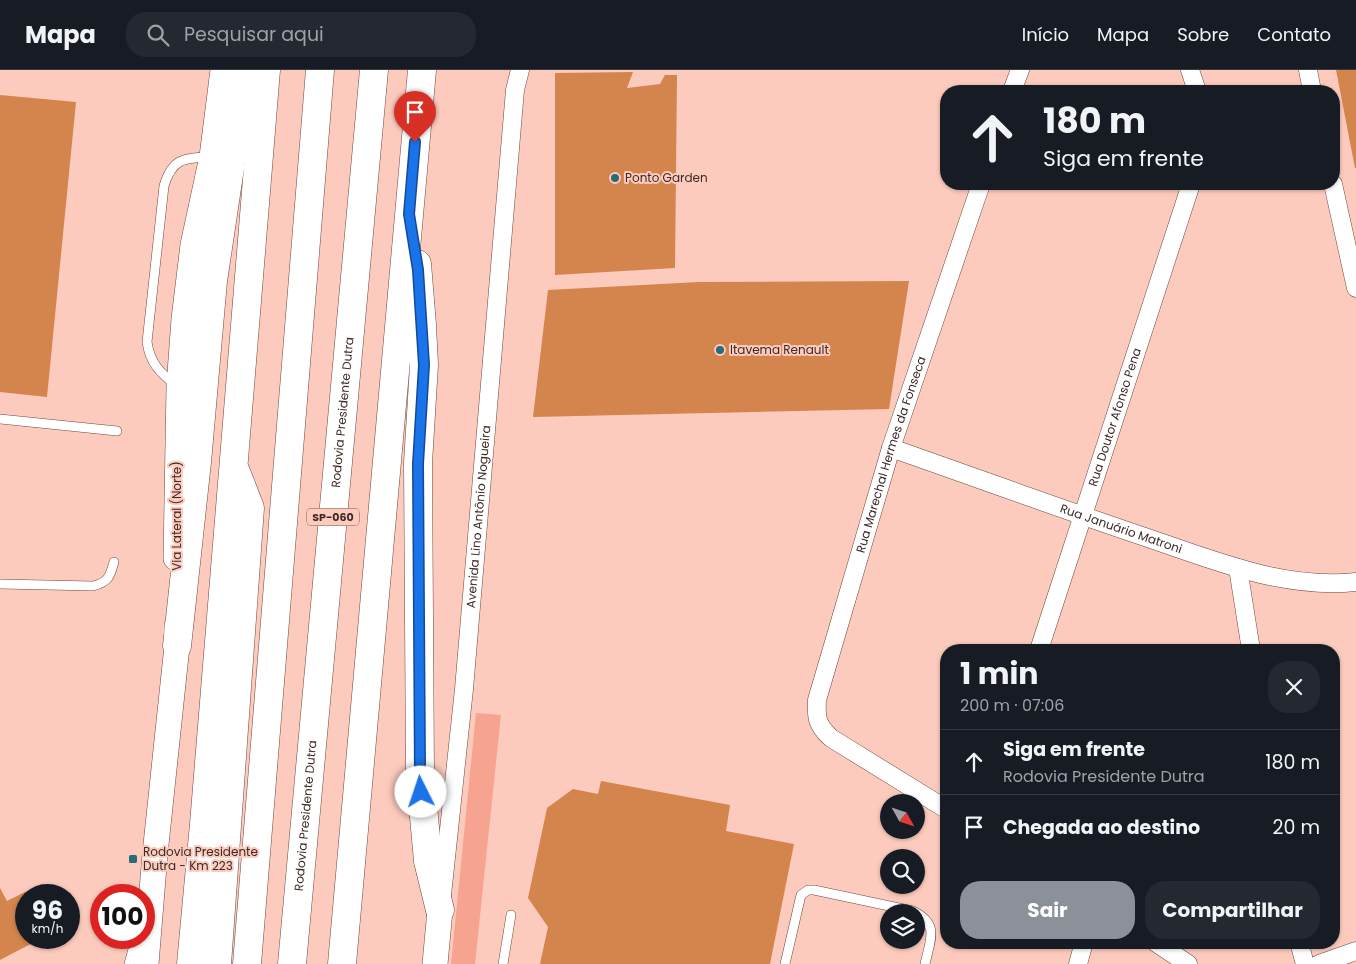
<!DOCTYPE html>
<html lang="pt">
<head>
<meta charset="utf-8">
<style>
	:root { --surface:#171b24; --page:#242831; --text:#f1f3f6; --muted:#9ea1a6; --line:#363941; --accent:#8c9099 }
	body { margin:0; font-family:Poppins,sans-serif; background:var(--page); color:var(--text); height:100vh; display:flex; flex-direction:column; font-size:19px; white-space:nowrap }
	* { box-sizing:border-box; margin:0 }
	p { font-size:16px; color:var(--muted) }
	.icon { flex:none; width:28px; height:28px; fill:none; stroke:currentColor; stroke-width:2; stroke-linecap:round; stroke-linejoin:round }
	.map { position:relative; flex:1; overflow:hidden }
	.sheet { position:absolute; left:940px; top:574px; width:400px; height:305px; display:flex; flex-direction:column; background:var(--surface); border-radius:20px; box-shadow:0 1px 4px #0004 }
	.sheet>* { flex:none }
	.banner { position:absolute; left:940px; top:15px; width:400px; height:105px; border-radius:20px; box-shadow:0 1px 4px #0004; background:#171b24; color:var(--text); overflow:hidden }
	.needle { width:32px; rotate:130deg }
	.fabs { position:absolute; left:880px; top:724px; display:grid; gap:10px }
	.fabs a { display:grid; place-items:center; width:45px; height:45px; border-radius:50%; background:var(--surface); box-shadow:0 1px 4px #0004; font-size:25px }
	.speed { position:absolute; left:15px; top:814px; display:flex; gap:10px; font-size:25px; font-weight:700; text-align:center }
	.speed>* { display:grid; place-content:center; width:65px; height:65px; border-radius:50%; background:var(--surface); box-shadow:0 1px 4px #0004; line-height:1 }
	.speed small { font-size:12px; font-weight:400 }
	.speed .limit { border:8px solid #d22; background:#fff; color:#111 }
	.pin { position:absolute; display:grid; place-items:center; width:42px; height:42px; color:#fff; margin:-51px -21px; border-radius:50% 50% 50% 0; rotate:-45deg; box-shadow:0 0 5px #0007 }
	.pin .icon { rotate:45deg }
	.me { position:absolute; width:55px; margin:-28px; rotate:356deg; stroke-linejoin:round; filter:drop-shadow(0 0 4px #0008) }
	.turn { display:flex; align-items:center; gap:18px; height:105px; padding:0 20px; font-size:22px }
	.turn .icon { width:65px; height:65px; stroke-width:2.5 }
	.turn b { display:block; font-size:35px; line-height:42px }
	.round { display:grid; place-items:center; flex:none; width:52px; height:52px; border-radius:20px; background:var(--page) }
	.headline { display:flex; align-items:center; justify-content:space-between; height:85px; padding:0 20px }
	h1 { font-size:30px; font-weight:700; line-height:38px }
	.button { display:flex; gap:10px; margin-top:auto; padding:10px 20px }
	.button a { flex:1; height:58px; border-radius:20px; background:var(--accent); color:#fff; font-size:20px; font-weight:700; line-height:58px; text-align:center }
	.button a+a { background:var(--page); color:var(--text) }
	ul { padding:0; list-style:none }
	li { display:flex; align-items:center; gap:15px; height:65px; padding:0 20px; border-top:1px solid var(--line) }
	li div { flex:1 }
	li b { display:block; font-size:19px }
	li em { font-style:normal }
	header { display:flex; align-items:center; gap:30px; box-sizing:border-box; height:70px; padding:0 25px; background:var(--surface); border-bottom:1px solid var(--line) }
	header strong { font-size:24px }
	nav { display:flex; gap:28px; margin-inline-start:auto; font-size:18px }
	.search { width:350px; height:45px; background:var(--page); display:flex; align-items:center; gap:12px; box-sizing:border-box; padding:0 18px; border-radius:20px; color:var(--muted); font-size:19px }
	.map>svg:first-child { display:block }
	.green { fill:#f6a490 }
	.building { fill:#d3854d }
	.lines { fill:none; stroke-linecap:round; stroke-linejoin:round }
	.lane-casing { stroke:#6e463b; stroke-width:10 }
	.street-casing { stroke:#6e463b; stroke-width:19 }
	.secondary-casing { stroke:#6e463b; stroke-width:26 }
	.highway-casing { stroke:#6e463b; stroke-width:29 }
	.lane { stroke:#fff; stroke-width:9 }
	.street { stroke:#fff; stroke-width:18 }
	.secondary { stroke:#fff; stroke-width:25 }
	.highway { stroke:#fff; stroke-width:28 }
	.route-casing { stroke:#114b97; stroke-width:12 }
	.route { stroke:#1a73e8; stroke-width:9 }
	.poi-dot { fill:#276c7b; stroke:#fccbbe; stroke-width:2 }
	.labels { text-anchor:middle; stroke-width:4; stroke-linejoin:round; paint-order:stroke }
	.shield { fill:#fccbbe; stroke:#765a53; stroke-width:1 }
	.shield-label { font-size:11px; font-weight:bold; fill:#3d2a25 }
	.poi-label { font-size:12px; fill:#3d2a25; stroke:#fccbbe; text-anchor:start }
	.street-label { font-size:12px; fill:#3d2a25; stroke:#fccbbe }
</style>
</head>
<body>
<header>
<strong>Mapa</strong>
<div class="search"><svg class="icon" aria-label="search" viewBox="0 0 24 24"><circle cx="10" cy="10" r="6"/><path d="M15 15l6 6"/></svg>Pesquisar aqui</div>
<nav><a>Início</a><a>Mapa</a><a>Sobre</a><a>Contato</a></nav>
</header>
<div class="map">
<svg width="1356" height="894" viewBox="0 0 1356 894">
	<rect width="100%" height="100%" fill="#fccbbe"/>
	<path class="green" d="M476,643L501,645L475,894H451Z"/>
	<path class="building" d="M1336,0H1356V98H1355Z
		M633,2L627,18L660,14L665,5H677L675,198L555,205V3Z
		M0,25L76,32L47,327L0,322Z
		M909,211L889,339L533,347L548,220L699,212Z
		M601,711L730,735L726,761L794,774L770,894H540L548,857L528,828L547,738L573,719L598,724Z
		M0,818L7,831L29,820L32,825H26V868H42L0,890Z"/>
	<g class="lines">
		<defs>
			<path id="lane" d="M176,315C160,303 150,293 147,272L164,116C172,89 183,88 209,87
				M0,349L117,361
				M0,514L93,516C109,512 110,506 114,492
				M129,894L136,868
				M503,894L511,845
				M785,894L801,825L808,820H814L913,841C940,854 930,870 925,894"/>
			<g id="street">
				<path d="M1190,0L1197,21"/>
				<path d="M1308,0L1312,21"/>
				<path d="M1012,21L1020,0"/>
				<path d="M1333,114L1356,218"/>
				<path id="s1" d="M891,378C974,407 1056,437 1139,465C1208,488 1281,520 1356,512"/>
				<path d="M1238,498L1251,580"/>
				<path id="s2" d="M1039,580L1191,114"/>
				<path id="s3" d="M946,739L831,668C817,655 816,648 817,630L891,378L981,114"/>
				<path id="s4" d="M442,825L464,619L515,20L520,0"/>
				<path d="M1155,872L1188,894"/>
				<path d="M1299,872L1305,894"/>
				<path d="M1078,894L1084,872"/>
				<path d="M1319,894L1356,881"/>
			</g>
			<path id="secondary" d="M176,488L179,317L184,249L193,175L212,87L223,0
				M146,894L155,784L177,576V556
				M435,894L440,840"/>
			<g id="highway">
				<path d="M417,194L422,255L424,295L418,393L420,703L428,791L440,840"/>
				<path d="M177,576L197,392L213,211L231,91L249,0"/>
				<path d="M191,894L204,754L266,0"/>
				<path d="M217,894L250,438L236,402"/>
				<path d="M247,894L320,0"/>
				<path id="s5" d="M292,894L374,0"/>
				<path d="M342,894L422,0"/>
			</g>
		</defs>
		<use href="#lane" class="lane-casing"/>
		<use href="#street" class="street-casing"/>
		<use href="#secondary" class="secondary-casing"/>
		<use href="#highway" class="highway-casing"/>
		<use href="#lane" class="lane"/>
		<use href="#street" class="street"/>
		<use href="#secondary" class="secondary"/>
		<use href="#highway" class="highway"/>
	</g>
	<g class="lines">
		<defs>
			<path id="route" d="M415,72L409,144L418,200L424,295L418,394L420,703L421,722"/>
		</defs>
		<use href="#route" class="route-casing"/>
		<use href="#route" class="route"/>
	</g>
	<g class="poi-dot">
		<circle cx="615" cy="108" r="5"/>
		<circle cx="720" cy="280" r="5"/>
		<rect x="128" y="784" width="10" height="10" rx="2.5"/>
	</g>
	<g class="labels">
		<rect class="shield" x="307" y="438.5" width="52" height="17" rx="4"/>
		<g class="shield-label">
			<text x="333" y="451">SP-060</text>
		</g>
		<g class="poi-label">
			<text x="625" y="112">Ponto Garden</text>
			<text x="730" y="284">Itavema Renault</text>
			<text x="143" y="786">Rodovia Presidente<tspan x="143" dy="14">Dutra - Km 223</tspan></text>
		</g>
		<g class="street-label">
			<text dy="4" stroke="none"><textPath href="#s5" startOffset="554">Rodovia Presidente Dutra</textPath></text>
			<text dy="4" stroke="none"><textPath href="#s2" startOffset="245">Rua Doutor Afonso Pena</textPath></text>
			<text dy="4" stroke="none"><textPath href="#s3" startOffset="434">Rua Marechal Hermes da Fonseca</textPath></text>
			<text transform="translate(177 446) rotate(-90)" y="4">Via Lateral (Norte)</text>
			<text dy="4" stroke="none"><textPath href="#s4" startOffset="380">Avenida Lino Antônio Nogueira</textPath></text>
			<text dy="4" stroke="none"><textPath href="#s1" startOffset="244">Rua Januário Matroni</textPath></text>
			<text dy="4" stroke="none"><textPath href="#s5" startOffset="149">Rodovia Presidente Dutra</textPath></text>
		</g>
	</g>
</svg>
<div class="fabs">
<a><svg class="needle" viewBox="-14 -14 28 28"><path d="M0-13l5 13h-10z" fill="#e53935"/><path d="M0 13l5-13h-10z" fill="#9ea1a6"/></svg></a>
<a><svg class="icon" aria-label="search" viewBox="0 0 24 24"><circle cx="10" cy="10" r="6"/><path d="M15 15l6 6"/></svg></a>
<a><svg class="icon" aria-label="layers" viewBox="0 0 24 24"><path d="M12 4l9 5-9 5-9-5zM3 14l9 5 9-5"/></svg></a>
</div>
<div class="speed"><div>96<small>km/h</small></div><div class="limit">100</div></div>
<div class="pin" style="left:415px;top:72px;background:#d93025"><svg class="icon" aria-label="arrive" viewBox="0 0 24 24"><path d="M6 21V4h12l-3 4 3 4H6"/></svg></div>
<svg class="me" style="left:421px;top:722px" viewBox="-20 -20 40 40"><circle r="19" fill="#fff"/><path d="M0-13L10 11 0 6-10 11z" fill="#1a73e8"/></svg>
<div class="banner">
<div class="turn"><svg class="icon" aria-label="ahead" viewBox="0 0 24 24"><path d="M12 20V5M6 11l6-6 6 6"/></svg><div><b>180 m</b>Siga em frente</div></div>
</div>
<section class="sheet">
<div class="headline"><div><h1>1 min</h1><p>200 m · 07:06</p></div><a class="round"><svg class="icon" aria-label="close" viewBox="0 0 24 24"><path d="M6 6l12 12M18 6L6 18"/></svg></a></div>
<ul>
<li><svg class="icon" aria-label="ahead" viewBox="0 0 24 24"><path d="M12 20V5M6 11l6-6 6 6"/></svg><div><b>Siga em frente</b><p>Rodovia Presidente Dutra</p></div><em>180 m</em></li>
<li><svg class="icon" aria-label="arrive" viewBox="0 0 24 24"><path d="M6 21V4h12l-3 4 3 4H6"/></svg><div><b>Chegada ao destino</b></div><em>20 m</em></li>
</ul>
<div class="button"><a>Sair</a><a>Compartilhar</a></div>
</section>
</div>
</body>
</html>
